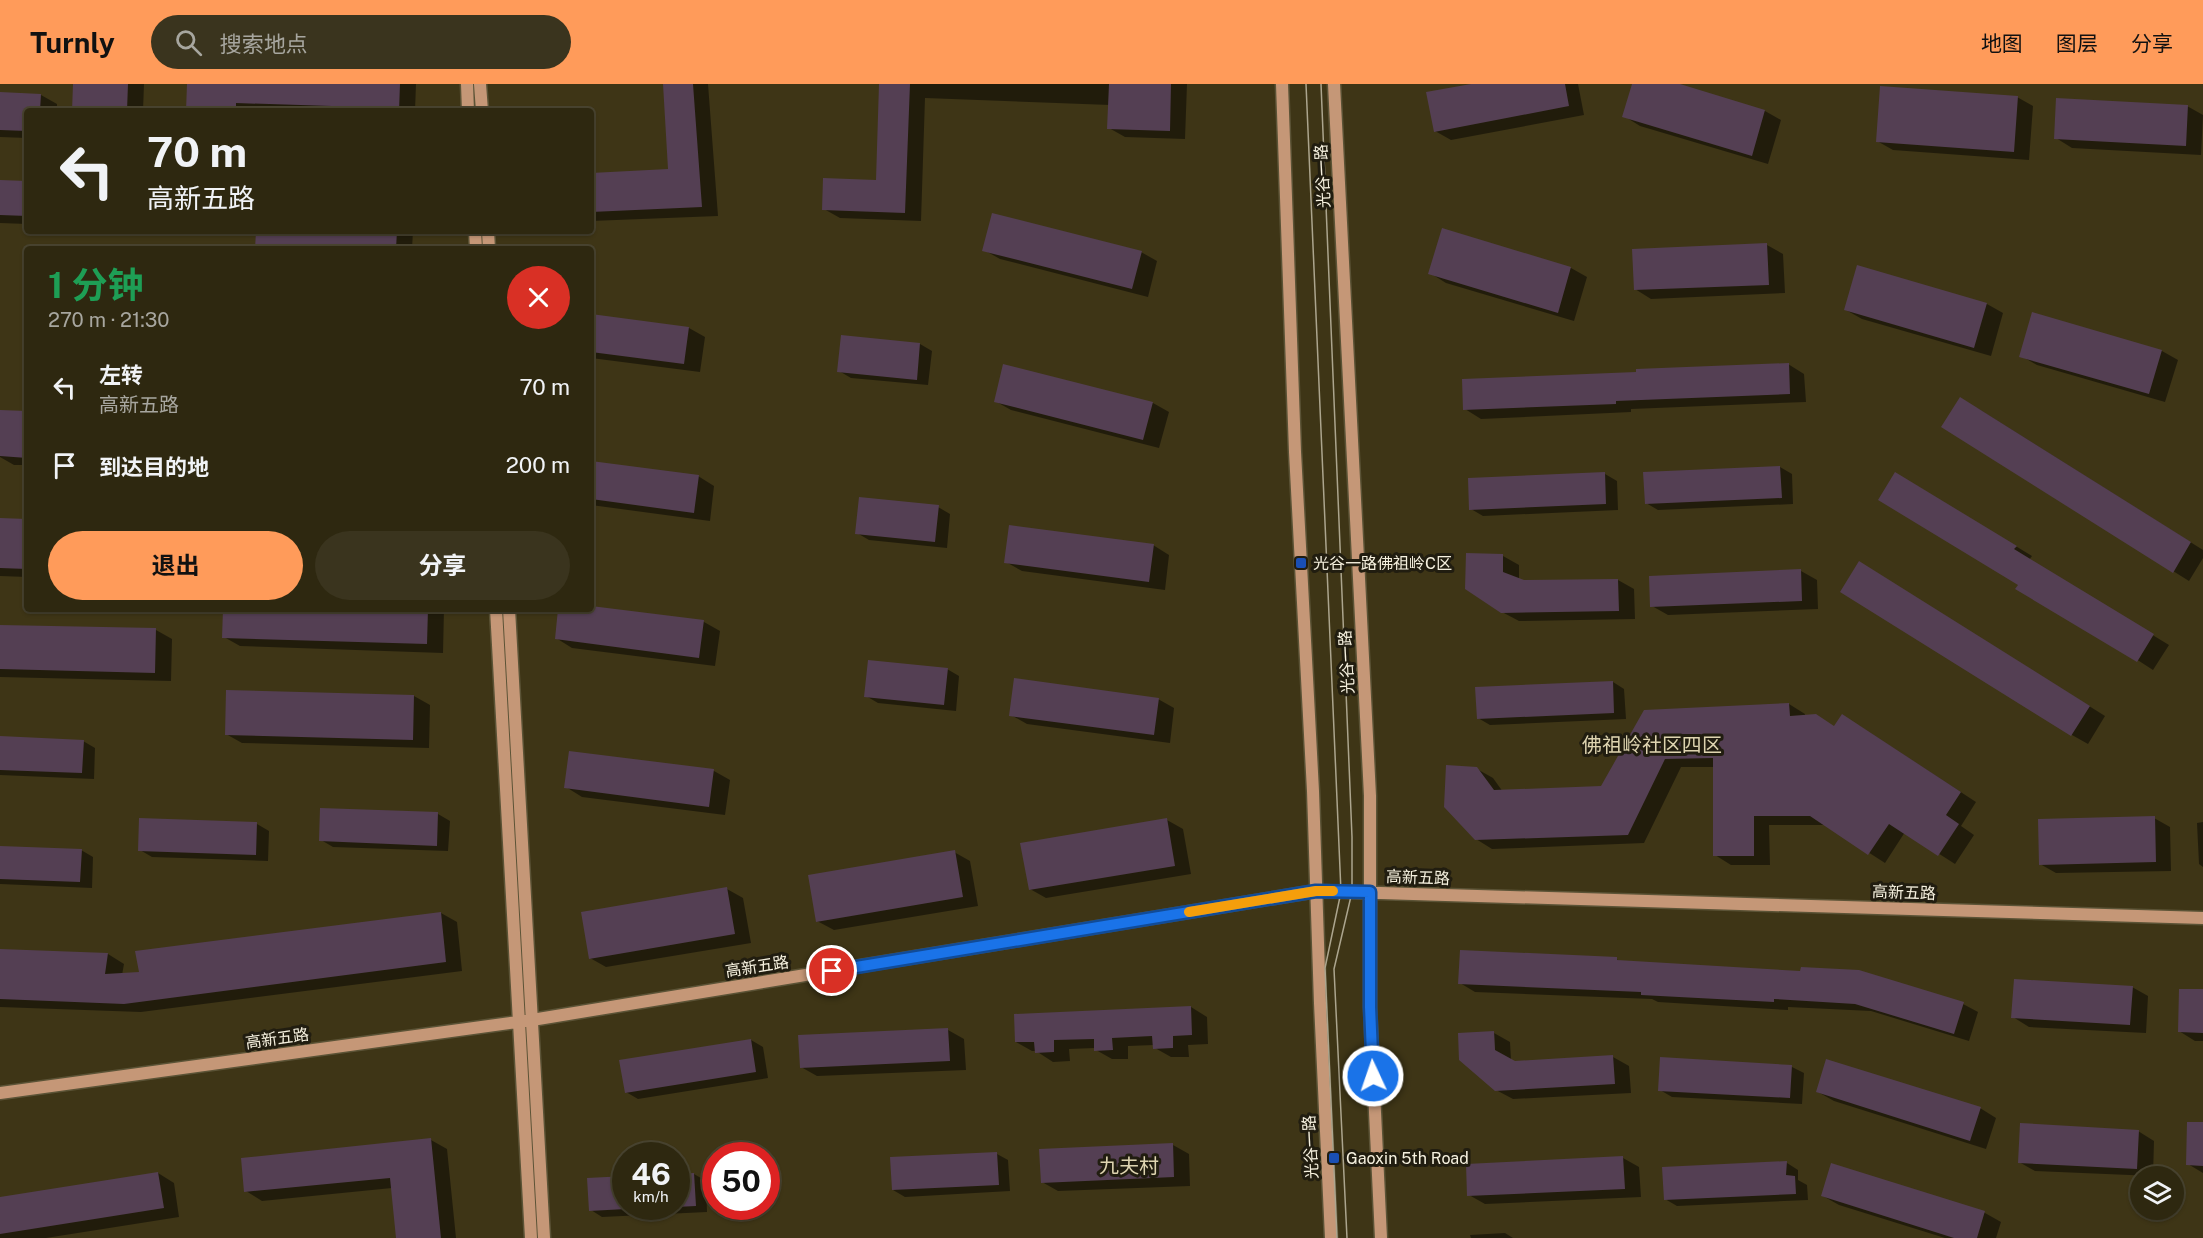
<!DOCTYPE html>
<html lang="zh">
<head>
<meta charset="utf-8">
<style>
	:root { --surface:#2e2810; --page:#3a341e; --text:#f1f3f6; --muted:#a7a69f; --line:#494430; --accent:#ff9b5a }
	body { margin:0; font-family:"Public Sans","Noto Sans SC",sans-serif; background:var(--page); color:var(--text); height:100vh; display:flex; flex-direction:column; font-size:22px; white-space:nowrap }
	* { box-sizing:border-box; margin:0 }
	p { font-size:20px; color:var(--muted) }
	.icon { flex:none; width:33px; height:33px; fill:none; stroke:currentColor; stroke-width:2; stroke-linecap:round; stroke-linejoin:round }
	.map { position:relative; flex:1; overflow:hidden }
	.sheet { position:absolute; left:24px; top:162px; width:570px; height:366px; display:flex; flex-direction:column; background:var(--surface); border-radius:6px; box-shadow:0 2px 4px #0004,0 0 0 2px var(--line) }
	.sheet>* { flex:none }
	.hud { position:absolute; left:24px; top:24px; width:570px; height:126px; border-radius:6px; box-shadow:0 2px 4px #0004,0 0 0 2px var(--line); background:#2e2810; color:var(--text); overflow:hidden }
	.buttons { position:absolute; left:2130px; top:1082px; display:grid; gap:12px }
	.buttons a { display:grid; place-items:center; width:54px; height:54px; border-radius:50%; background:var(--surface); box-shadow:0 2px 4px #0004,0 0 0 2px var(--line); font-size:30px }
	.speed { position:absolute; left:612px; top:1058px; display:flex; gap:12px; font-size:30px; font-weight:700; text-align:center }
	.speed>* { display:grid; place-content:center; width:78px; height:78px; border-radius:50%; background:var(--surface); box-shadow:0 2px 4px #0004,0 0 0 2px var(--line); line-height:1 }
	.speed small { font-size:15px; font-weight:400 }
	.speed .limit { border:9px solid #d22; background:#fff; color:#111 }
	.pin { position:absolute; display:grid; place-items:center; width:51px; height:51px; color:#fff; margin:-26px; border:3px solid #fff; border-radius:50%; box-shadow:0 2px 6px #0007 }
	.me { position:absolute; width:66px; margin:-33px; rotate:357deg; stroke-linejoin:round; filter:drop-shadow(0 0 4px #0008) }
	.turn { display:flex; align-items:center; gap:21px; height:126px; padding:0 24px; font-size:27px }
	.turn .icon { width:78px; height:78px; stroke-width:2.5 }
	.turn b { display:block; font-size:42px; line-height:51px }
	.round { display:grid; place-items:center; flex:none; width:63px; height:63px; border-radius:32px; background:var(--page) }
	.head { display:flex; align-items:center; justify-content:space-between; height:102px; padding:0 24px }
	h1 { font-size:36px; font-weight:700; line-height:45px; color:#1e9e55 }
	.button { display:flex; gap:12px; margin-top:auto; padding:12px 24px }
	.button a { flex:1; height:69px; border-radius:36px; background:var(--accent); color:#111; font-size:24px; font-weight:700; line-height:69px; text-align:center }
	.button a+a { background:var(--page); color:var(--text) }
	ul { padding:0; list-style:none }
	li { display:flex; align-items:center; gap:18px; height:78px; padding:0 24px }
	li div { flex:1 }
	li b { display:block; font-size:22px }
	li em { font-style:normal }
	header { display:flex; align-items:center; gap:36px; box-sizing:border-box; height:84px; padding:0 30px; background:var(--accent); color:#111 }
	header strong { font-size:28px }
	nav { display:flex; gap:33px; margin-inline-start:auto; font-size:21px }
	.search { width:420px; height:54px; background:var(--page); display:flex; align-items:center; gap:15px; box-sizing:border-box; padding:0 21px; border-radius:33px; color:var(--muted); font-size:22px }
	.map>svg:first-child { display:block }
	.shadow { fill:#0007 }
	.building { fill:#543f53 }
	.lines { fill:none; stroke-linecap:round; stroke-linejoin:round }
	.secondary-casing { stroke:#5b5336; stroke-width:15 }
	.secondary { stroke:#c59777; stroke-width:12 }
	.tram { stroke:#aca58e; stroke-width:1.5 }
	.route-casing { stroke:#114b97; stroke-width:15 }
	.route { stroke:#1a73e8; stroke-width:10 }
	.slow { stroke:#f59e0b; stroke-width:10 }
	.transit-dot { fill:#1a4fb4; stroke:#211d10; stroke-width:2 }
	.labels { text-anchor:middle; stroke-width:6; stroke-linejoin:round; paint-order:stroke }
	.street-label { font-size:16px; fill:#f6f1df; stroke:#211d10 }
	.poi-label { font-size:16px; fill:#f6f1df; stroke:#211d10; text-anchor:start }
	.quarter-label { font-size:20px; fill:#ded4b0; stroke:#211d10 }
</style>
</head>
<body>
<header>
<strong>Turnly</strong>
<div class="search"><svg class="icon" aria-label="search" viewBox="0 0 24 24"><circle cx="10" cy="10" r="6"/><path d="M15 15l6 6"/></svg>搜索地点</div>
<nav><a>地图</a><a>图层</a><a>分享</a></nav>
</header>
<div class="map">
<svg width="2203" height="1154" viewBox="0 0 2203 1154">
	<rect width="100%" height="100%" fill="#3e3516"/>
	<path class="shadow" d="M75,0H144L143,27H74Z
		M188,0H416L415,27H187Z
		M664,0H708L718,132L591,137V91L670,86Z
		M881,0H1187L1185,55L1125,53L1109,44L1110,21L925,14L921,137L840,134L824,125L877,97Z
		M1479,0H1578L1584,31L1451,56L1435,47Z
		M1633,0H1675L1765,27L1781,36L1768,80L1640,42L1624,32Z
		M0,9L41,11L57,20V27H27V54L0,53Z
		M2017,13L2033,22L2029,76L1893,66L1877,57Z
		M2187,22L2203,31L2201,71L2072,64L2056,54Z
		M0,97L27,99V140L0,139Z
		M1443,146L1571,184L1587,193L1574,237L1446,199L1430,189Z
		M257,147H413L412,165H257Z
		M1767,161L1783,170L1785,209L1651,215L1635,205Z
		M984,166L1141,168L1157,177L1148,213L1000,175Z
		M1858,183L1987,220L2003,229L1991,272L1862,235L1846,226Z
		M2033,230L2162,267L2178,276L2165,318L2037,281L2021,272Z
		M591,231L689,244L705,253L700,288L591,274Z
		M842,252L920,260L932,267L928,301L851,294L839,287Z
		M1788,280L1804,290L1806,318L1631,325V328L1481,335L1465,325L1638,289Z
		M995,317L1153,319L1169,328L1159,364L1011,326Z
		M1977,324L2203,466V474L2189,497L2173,487Z
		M0,327L27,329V381H14L0,373Z
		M591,378L698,392L714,402L710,437L591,421Z
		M1780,383L1792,390L1793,420L1658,426L1646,419Z
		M1605,390L1617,397L1618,426L1483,432L1471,425Z
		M1912,399L2032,472L2029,476L2169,561L2153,586L2020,500Z
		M938,423L950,430L947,464L869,456L857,449Z
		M0,435L27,436V493L0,492Z
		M1153,461L1169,471L1165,506L1022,487L1006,478Z
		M1503,472L1519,481V496L1524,498L1618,496L1634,505L1635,535L1519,537L1502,528Z
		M1801,487L1817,496L1818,525L1668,531L1652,522Z
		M1875,488L2105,632L2088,660L2072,651Z
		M591,523L704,538L720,547L715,582L572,564L556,554L560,525H591Z
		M225,525H444L443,569L240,562L224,553Z
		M0,542L156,546L172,555L171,597L0,593Z
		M947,585L959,592L956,627L878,619L866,612Z
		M1613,598L1624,605L1626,635L1490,641L1478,634Z
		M414,612L430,621L429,664L242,659L226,650Z
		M1158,615L1174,624L1170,659L1027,640L1011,631Z
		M1789,620L1805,630V632L1835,643L1858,641L1976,718L1961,742L1974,751L1955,780L1905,748L1885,779L1826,741H1769L1770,781H1731L1715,771L1714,683H1681L1644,759L1492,765L1476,755L1477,685L1493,694L1503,708L1602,703L1645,627Z
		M0,654L83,657L95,664L94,695L0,691Z
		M714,687L730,696L725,731L582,713L566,703Z
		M438,730L450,737L448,767L333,763L321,756Z
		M2154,734L2170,743L2171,787L2056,789L2040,780Z
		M1167,736L1183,745L1191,790L1046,814L1030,805Z
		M2203,738V783L2199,780L2197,739Z
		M257,740L269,747L268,777L152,773L140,766Z
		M0,763L81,766L93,773L92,804L0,800Z
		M954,768L970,777L978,822L834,846L817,837Z
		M727,805L743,814L751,859L606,883L590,874Z
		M441,829L457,838L462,887L141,928L0,923V867L108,870L124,880L122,891L141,890Z
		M1616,875L1622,878L1963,920L1978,928L1969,957L1871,927L1788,923V926L1658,918L1652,915L1475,908L1460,899Z
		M2132,903L2148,912L2146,949L2029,943L2013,933Z
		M2203,907V957H2195L2179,947Z
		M1191,923L1207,933L1208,960L1188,961L1189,973H1171L1155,964L1154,961L1128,962V975H1112L1096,966L1095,964L1069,965L1070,977L1053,978L1036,967H1032L1016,958Z
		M948,946L964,955L966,986L817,992L801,983Z
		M1494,949L1510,958L1511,976L1515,978L1613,973L1629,982L1631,1009L1513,1015L1496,1006Z
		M751,956L763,963L768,994L638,1015L626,1008Z
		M1792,983L1804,989L1802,1020L1672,1013L1660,1006Z
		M1818,1008L1980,1024L1996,1034L1986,1065L1834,1017Z
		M2203,1040V1089L2188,1080Z
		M2138,1047L2154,1057L2153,1092L2035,1087L2019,1078Z
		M431,1056L447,1065L456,1154H397L392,1104L262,1117L246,1107Z
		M1173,1061L1189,1070L1190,1102L1058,1107L1042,1098Z
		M997,1070L1008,1076L1010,1107L905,1113L893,1106Z
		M1623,1074L1639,1083L1641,1113L1485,1120L1469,1111Z
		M1787,1079L1798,1086V1096L1807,1101L1808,1116L1677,1122L1665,1115Z
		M1832,1081L1985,1129L2001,1138L1996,1154H1945L1839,1121L1823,1112Z
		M158,1089L174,1099L179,1133L46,1154H0V1115Z
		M694,1090L706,1097L707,1128L602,1133L591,1126L626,1122H676Z
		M1505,1149L1513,1154H1471L1470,1151Z"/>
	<path class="building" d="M73,0H128L127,27H72Z
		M187,0H400L399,27H362V23L236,19V27H186Z
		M663,0H693L702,123L591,128V89L668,85Z
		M879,0H910L905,129L822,126L823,94L876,96Z
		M1109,0H1171L1170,47L1107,45Z
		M1471,0H1565L1569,22L1434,48L1426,8Z
		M1632,0H1680L1765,26L1752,72L1622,33Z
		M1880,2L2018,12L2014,68L1876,58Z
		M0,8L41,10L40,27H27V47L0,46Z
		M2056,14L2188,21L2186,62L2054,55Z
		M0,96L27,97V132L0,131Z
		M992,129L1142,167L1132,205L982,167Z
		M1442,144L1571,183L1558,229L1428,190Z
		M256,147H397L396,165H255Z
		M1767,159L1769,201L1634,206L1632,165Z
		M1857,181L1987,219L1974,264L1844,226Z
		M2032,228L2162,266L2149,310L2019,273Z
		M591,230L689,243L684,280L591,268Z
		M841,251L920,259L917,296L837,288Z
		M1789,279L1790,310L1616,317V320L1463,326L1462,295L1636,288V285Z
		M1003,280L1153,318L1143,356L994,318Z
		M1960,313L2191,458L2173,489L1941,343Z
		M0,326L27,327V374L0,372Z
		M591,377L699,391L694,429L591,415Z
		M1780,382L1782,414L1645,420L1643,388Z
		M1605,388L1606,420L1469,426L1468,394Z
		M1895,388L2017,462L2014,465L2154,550L2137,578L2015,505L2018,501L1878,416Z
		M859,413L939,421L935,458L855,450Z
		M0,434L27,435V485L0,484Z
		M1009,441L1154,460L1149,498L1004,479Z
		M1466,469L1503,470V488L1524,496L1618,495L1619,527L1501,529L1465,505Z
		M1859,477L2090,622L2071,652L1840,508Z
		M1801,485L1802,517L1650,523L1649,492Z
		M591,522L704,536L699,574L555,555L558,525H591Z
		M223,525H428L427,560L222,554Z
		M0,541L156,544L155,589L0,585Z
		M868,576L948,584L944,621L864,613Z
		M1014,594L1159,614L1154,651L1009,632Z
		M1613,597L1614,629L1477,635L1475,603Z
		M226,606L414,611L413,656L225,651Z
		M1789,619L1790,632L1816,630L1834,642L1842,630L1961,708L1946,731L1959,740L1938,772L1889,740L1868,771L1810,732H1754V772H1713V674L1665,675L1628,751L1475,756L1444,723L1446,681L1477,683L1494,706L1601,702L1644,626Z
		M0,652L84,656L82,689L0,686Z
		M569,667L714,685L709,723L564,704Z
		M320,724L438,728L437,762L319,757Z
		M2155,732L2156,778L2039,781L2038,735Z
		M139,734L257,738L256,771L138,767Z
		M1167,734L1175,782L1029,806L1020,759Z
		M0,762L82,765L80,798L0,795Z
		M955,766L963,813L816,838L808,791Z
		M727,803L735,850L589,875L581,828Z
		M441,828L446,878L124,920L0,915V865L108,869L105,890L139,888L135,867Z
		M1460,866L1617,873V876L1800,887L1801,883L1859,886L1964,918L1954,950L1855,920L1774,915V918L1641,911V908L1458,900Z
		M2014,895L2133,902L2130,941L2011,934Z
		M2179,905H2203V949L2178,948Z
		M1191,922L1192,951L1173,952V964L1153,965L1152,952L1112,954L1113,966L1094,967V955L1054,956V968L1035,969L1034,958H1015L1014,930Z
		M948,944L950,977L800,984L798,951Z
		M1494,947L1495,966L1515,977L1613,971L1615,1000L1495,1007L1459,976L1458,949Z
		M751,955L756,988L625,1009L619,976Z
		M1660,973L1792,981L1790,1014L1658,1007Z
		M1826,975L1981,1023L1970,1057L1816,1008Z
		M2187,1038H2203V1082L2186,1081Z
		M2020,1039L2139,1046L2137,1085L2018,1079Z
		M431,1054L441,1154H396L390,1094L244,1108L241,1074Z
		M1173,1059L1174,1093L1041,1099L1039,1065Z
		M997,1068L999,1101L892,1106L890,1073Z
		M1623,1072L1625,1105L1467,1112L1466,1080Z
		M1787,1077L1786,1091L1795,1092L1796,1110L1664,1116L1662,1083Z
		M1831,1079L1985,1127L1977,1154H1954L1821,1112Z
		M158,1088L164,1124L0,1150V1113Z
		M694,1089L696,1122L676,1123V1090Z
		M626,1092V1125L589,1127L587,1094Z"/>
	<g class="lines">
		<defs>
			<path id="secondary" d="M467,0L468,27
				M480,0L482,27
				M1282,0L1295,368L1313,707L1320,919L1331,1154
				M1334,0L1370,712V923L1381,1154
				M475,147L476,165
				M488,147L489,165
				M496,525L531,1154
				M509,525L544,1154
				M0,1009L532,936L1316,807L2203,834"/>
		</defs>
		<use href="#secondary" class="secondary-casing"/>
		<use href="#secondary" class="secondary"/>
		<path class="tram" d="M1306,0L1341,808L1325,884L1337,1154
			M1321,0L1352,753V808L1334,885L1347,1154"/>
	</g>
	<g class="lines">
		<defs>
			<path id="route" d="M832,887L1316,807L1370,808V923L1373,992"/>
		</defs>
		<use href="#route" class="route-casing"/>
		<use href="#route" class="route"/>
		<path class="slow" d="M1189,828L1316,807H1333"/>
	</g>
	<g class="transit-dot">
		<rect x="1295" y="473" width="12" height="12" rx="3"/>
		<rect x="1328" y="1068" width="12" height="12" rx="3"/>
	</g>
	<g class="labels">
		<g class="street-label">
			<text transform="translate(1322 92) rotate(-93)" y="6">光谷一路</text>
			<text transform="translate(1346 578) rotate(-93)" y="6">光谷一路</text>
			<text transform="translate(1418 793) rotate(2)" y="6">高新五路</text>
			<text transform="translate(1904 808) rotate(2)" y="6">高新五路</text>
			<text transform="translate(757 882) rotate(-9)" y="6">高新五路</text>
			<text transform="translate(277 954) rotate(-8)" y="6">高新五路</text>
			<text transform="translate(1310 1063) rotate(-93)" y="6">光谷一路</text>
		</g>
		<g class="poi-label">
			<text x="1313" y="485">光谷一路佛祖岭C区</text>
			<text x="1346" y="1080">Gaoxin 5th Road</text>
		</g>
		<g class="quarter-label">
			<text x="1652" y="668">佛祖岭社区四区</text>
			<text x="1129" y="1089">九夫村</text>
		</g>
	</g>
</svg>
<div class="buttons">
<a><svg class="icon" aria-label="layers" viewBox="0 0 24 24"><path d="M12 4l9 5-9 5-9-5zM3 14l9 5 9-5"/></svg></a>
</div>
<div class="speed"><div>46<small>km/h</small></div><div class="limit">50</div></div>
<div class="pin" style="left:832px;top:887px;background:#d93025"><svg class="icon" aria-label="arrive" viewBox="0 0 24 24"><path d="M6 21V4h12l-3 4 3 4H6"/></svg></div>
<svg class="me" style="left:1373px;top:992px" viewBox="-20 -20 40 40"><circle r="17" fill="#1a73e8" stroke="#fff" stroke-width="3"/><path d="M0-11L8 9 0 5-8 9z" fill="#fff"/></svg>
<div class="hud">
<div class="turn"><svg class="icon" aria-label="left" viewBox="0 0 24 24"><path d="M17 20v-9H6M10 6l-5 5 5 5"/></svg><div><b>70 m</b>高新五路</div></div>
</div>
<section class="sheet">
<div class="head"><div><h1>1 分钟</h1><p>270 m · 21:30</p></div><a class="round" style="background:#d93025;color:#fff"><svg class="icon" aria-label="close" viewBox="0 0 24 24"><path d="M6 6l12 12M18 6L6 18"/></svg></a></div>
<ul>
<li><svg class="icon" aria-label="left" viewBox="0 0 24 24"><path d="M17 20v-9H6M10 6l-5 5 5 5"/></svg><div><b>左转</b><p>高新五路</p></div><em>70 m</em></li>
<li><svg class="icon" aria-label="arrive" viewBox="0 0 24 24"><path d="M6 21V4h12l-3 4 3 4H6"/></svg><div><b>到达目的地</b></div><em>200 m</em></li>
</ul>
<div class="button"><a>退出</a><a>分享</a></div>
</section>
</div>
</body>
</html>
